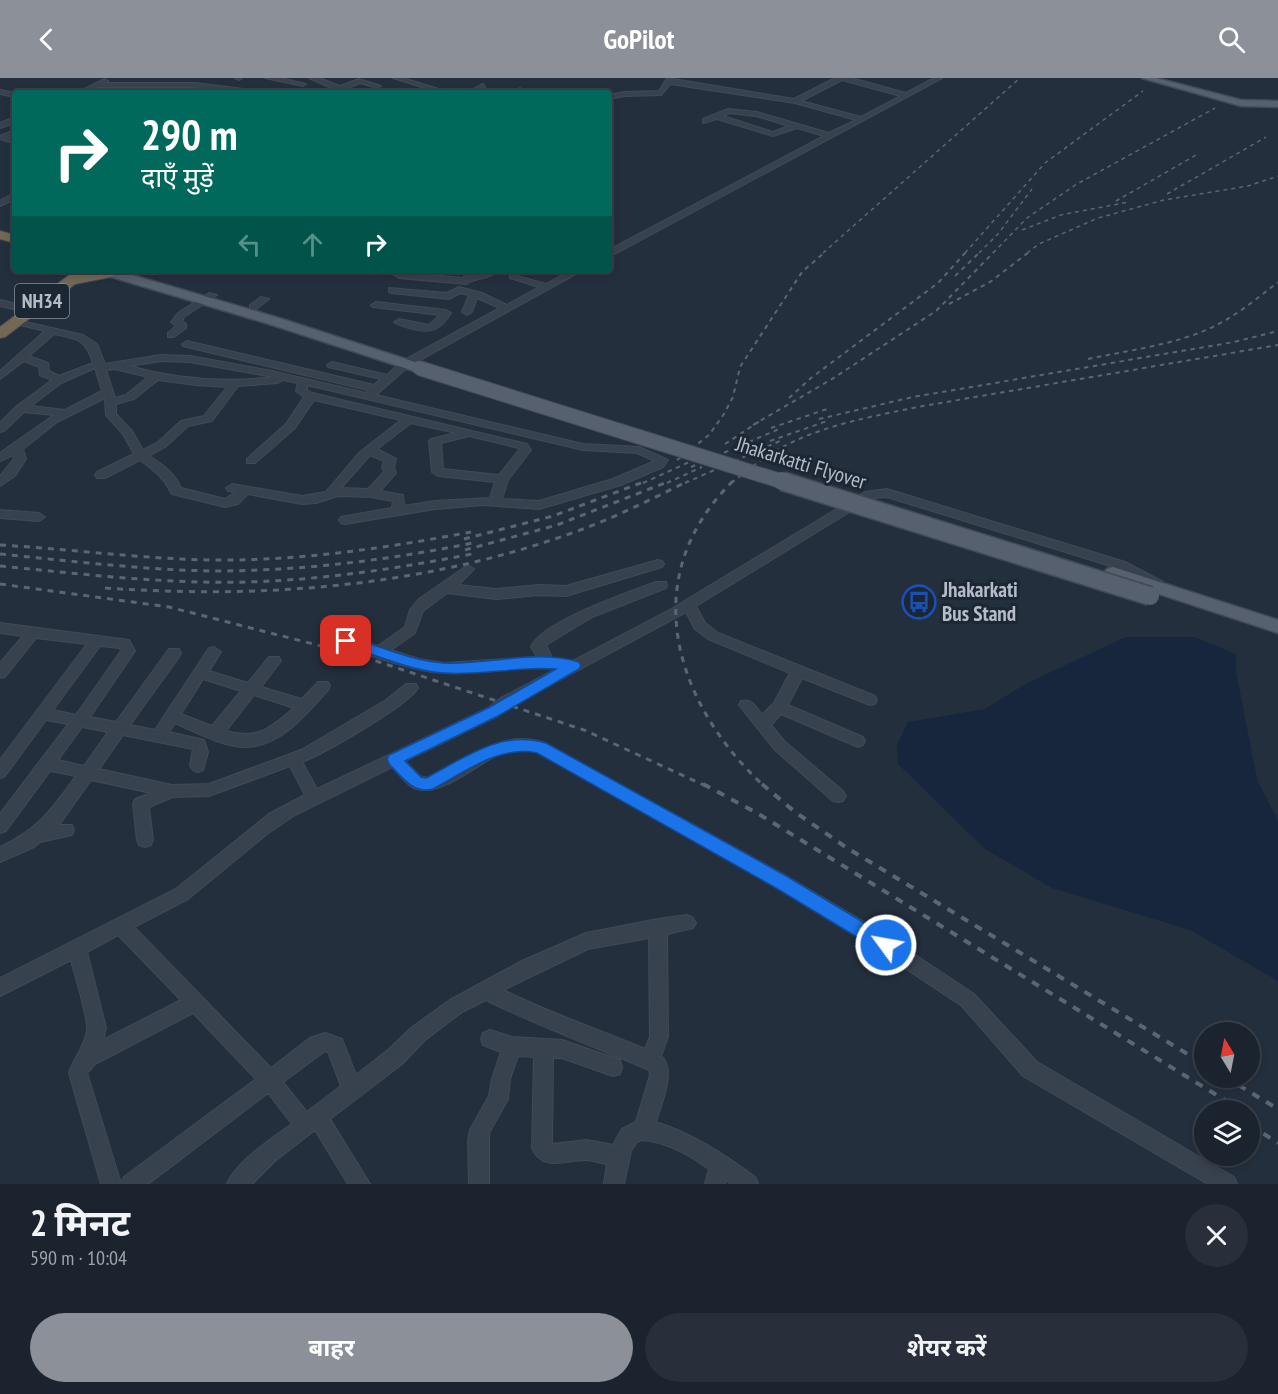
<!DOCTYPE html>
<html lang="hi">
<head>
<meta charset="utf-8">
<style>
	:root { --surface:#1b232e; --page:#282f3a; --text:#f1f3f6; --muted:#a0a4aa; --line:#39404a; --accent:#8c9099 }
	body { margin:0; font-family:"PT Sans Narrow","Noto Sans Devanagari",sans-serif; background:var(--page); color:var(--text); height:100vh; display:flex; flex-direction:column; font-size:22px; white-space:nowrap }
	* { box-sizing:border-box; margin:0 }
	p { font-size:20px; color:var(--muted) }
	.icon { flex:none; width:33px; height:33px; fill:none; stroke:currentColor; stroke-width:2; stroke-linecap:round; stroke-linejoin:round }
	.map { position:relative; height:1106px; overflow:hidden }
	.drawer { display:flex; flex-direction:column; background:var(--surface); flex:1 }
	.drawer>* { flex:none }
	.top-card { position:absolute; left:12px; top:12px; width:600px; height:183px; border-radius:6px; box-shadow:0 3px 9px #0003,0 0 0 2px var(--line); background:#00695c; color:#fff; overflow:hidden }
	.needle { width:39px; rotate:350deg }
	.tools { position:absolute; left:1194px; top:944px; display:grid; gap:12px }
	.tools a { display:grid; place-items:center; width:66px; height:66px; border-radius:50%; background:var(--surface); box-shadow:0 3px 9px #0003,0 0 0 2px var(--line); font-size:30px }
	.pin { position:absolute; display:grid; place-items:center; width:51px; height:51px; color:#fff; margin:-26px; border-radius:12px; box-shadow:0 3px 9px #0006 }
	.me { position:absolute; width:66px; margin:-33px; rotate:302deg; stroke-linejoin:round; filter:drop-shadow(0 0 4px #0008) }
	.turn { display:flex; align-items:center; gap:21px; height:126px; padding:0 30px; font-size:27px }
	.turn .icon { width:78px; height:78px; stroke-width:2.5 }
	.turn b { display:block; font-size:42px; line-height:51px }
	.lanes { display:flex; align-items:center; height:57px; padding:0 30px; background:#0003; justify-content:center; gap:30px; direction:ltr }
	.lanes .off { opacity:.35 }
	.round { display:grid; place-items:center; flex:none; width:63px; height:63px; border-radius:32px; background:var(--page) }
	.head { display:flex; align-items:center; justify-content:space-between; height:102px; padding:0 30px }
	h1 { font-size:36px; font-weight:700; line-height:45px }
	.primary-button { display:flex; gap:12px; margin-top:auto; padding:12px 30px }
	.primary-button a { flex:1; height:69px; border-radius:36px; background:var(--accent); color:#fff; font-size:24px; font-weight:700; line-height:69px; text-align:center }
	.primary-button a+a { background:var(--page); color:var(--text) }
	header { display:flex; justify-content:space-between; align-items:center; height:78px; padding:0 30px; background:var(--accent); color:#fff; font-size:27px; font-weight:700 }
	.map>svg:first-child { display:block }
	.water { fill:#17263c }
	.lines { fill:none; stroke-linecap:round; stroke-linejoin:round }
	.minor-casing { stroke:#414a57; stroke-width:2 }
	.major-casing { stroke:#414a57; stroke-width:3 }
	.highway-casing { stroke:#434c59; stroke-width:2 }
	.minor { fill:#38414e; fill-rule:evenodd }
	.major { fill:#56606e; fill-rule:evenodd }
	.highway { fill:#746855; fill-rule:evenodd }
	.rail-far3 { stroke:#5a6575; stroke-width:1.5; stroke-dasharray:4 4; stroke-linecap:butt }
	.rail-far2 { stroke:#5a6575; stroke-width:2; stroke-dasharray:4.5 4.5; stroke-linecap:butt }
	.rail-far1 { stroke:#5a6575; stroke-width:3; stroke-dasharray:6 6; stroke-linecap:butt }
	.rail { stroke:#5a6575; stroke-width:4; stroke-dasharray:8 8; stroke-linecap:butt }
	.major-bridge-far1-casing { stroke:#414a57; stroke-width:16; stroke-linecap:butt }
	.major-bridge-casing { stroke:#414a57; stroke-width:21; stroke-linecap:butt }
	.major-bridge-far1 { stroke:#56606e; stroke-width:14 }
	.major-bridge { stroke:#56606e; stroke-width:18 }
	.route { fill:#1a73e8; stroke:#114b97; stroke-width:1.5 }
	.labels { text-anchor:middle; stroke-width:6; stroke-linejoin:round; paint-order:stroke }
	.shield { fill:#1d2633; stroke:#878f9c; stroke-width:1.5 }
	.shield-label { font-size:20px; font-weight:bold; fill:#b4bcc9 }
	.street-label { font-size:21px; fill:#b4bcc9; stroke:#1d2633 }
	.poi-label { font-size:21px; font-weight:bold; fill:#b4bcc9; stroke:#1d2633; text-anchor:start }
</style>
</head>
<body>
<header><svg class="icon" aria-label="back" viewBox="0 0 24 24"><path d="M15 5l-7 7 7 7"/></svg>GoPilot<svg class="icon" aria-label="search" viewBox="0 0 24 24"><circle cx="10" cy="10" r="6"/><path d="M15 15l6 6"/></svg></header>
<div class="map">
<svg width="1278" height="1106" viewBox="0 0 1278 1106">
	<rect width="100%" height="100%" fill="#242f3e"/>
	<path class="water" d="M1126,559H1194L1236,576V593L1257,701L1278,743V903L1190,852L1052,810L985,771L898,686L897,667L908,644L985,631L1025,606Z"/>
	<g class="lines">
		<defs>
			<path id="minor" d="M235,0H242L239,2Z
				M265,0H280L306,6L303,8Z
				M309,0H319L340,8L359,1L381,8L378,10L360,5L346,11L351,15H343Z
				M393,0H403L452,15H441Z
				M667,0L794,21L835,0H851L906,15L934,0H942L609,179V172L824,58L797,50L773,58L717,41L703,45V41L728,31L757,34L829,55L856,42L795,25L670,6L661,17L625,18L609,21V17L625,14L659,13ZM842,2L901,18L861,39L801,23ZM729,35L756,38L789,48L773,54L723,38Z
				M105,1L108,3L106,5H195L275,15H252L195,9H97L85,15H76Z
				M483,6L485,9L474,15H466Z
				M520,10L523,12L520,15H512Z
				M0,12L15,15V19L0,16Z
				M12,40H15V45L0,50V45Z
				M15,52V57L9,60L15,62V66L0,61V58Z
				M12,116H15V121L0,128V123Z
				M468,192H478L475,196C484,196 491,192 501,192C488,202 477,199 466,206L399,200L394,197L399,194L463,200Z
				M571,192H583L409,288L376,317L583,366L639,369L668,382L663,389L621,407L539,431L484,427L435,431L345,446L341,445L339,442L341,439L392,430L393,423L371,419L338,418L316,425L302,426L248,416L238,426L225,429L172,416C164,400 154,392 140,382L105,400H97L95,397L97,394L134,376L123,356L106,337L105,320L57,344L23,371L26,381L15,398L0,408V398L14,381L13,377L0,383V375L54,337L24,334L4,353L0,354V345L17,328L52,302L40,297L39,289L24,283L0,301V293L45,253L12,245V241L83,257L97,266L105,286L161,277L190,278L272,293L366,315L368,312L183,268L182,266L187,263L374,307L381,301L328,289L327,287L332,284L387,297L401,284L500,230L477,220L472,234L467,237L462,234L469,217L460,215L449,221L392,215L389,214V210L447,215L459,209L482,215L507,227L539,209L510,200V196L546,206ZM54,256C77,261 85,260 93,285L59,298L49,293L48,285L29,278ZM161,283L190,284L273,299C225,305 176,301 129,288ZM95,290L102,313L65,332L31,328L61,305ZM115,291L148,299L126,317L115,320L106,292ZM158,302L196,307L227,309L204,338L181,343L157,365L143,372L132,353L116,336V326L134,321ZM283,302L298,305L296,313L304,319L286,346L247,381V385H255L295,350L314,322L401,342L360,374L326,414L302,418L232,406L226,410L228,413L236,414L225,421L181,410C175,395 162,386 149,378L165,369L188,348L212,343L238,308L278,305ZM307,307L583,372L637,375L655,383L613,401L539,423L502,421L508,402L531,372L527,366L312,315L307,312ZM411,345L456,355L431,361L429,363L432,394L438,398L495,404L490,420L435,423L404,428L403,417L380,413L396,395L394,389L396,381L377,371ZM469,358L519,370V372L499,397L443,391L441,365ZM370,377L384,383L382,389L384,394L368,411L341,410Z
				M209,215L217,217L184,239L182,243L186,246V250L174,259H168V255L176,248L171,244L178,235Z
				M261,219L269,221L256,231H250V227Z
				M0,222L33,230L35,232L30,235L0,228Z
				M376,224L446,232L451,235C441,251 432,256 413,251C406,249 399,248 394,244L399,241L429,247L440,237L373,229L371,227Z
				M887,411L1125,484L1163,504L1164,507L1158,511L1153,510L1117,490L887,419L872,420L696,528L705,545L718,555L875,618L877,622L875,626L870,627L802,600L788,627L863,659L865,663L863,667L858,669L781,636L771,647L784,663L843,713L846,718L843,723L838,724L833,723L774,671L739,627L741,623C752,620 756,629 762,637L774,625L790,595L708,561L695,551L686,534L511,628L498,638L405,683L420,698L428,700C468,685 499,649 545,665L788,799L873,849L974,916L1037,984L1234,1099L1237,1106H1208L1023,998L962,928L861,861L776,809L537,674C524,672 512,671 500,676C477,685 438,723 412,709C405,705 398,695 392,689L295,737L267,756L188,821L134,849L271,990L310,960L325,955L342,961L356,997L388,972L411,950L450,922L522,883L586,855L658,841L687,837L693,840L696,845L693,850L667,856L668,959L661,978C677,992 661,1026 656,1044C693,1056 724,1076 755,1099L758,1106H731L726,1102L725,1106H705L709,1091C688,1076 667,1064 641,1062L636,1065L631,1073L624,1106H604L607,1086C601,1085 594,1083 588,1082C567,1081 543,1095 532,1070L534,979L518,978L510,1001L508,1021L489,1055V1106H469L468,1062L470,1052L489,1018L492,1001L501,974L483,967L481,961L483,955L490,952L512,959L562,962L620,982L622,989L620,996L613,998L562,980H553L552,1066L587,1062L613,1067L622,1051L636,1044L650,997L649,992C594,968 538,948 486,922L462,934L425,962L402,986L330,1041L370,1106H348L315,1052L275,1083L252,1106H227C236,1084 272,1060 292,1046L268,1015L148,1106H101L69,995C74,980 85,968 87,952C89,941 74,895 71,882L0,918V900L176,811L269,736L305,717L290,688L209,718L173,719L149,729L153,762L151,767L145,769L139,767L137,762L133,726L135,721L151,715L91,702L59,747H72L74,752L72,757L40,764L34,769L0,784V769C39,751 51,732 76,698L50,693L6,753L0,755V736L68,646L46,642L5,698L0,700V682L87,566L36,560L5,599L0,600V585L23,558L0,555V545L129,562L135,573L90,639L116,644L169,571H179L181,575L179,579L130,647L155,652L209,570L214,569L221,574L209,593L248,605L269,579H279L281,583L261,609L302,621L318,604H328L330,608L328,612C308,635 280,669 246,669C222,669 196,654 175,645L169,654L204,662L208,674L203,692L198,694L193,692L190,688L193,671L123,657L99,691L172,707L209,706L301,672L386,622L406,606H416L418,610C407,628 325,675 302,684L317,711L488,630L501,620L556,591C519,587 482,597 444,595C410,594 357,572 323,561L321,558L323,555L328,553L378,568L405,549L410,532L419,521L468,487L474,491L458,507L496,511L539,507L566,508L658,482L662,483L664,486L662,489L566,518L539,517L496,521L447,515L423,533L415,555L391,572L419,581L444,585L537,579L531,569C541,544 629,514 656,504H666L667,507L666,510L592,539L546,567L552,580L573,583L668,533L865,414ZM100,568L120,570L121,573L76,637L53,632ZM203,601L241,613L212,648L181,636ZM254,617L294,630C271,650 257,662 226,653ZM82,649L108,654L84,688L58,682ZM118,857L181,922L103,962L106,950L87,874ZM649,860L650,959L645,971C598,951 549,935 503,912L588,871ZM193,935L256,1001L124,1099L121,1106L87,995L95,986ZM325,973L328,974L341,1008L307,1034L283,1004Z
				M0,432L39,435L45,439L39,443L0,440Z"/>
			<path id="major" d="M1142,0H1156L1241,22L1278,23V29L1241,28Z
				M96,192H115L279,240L424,287L426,290L419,294L414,293L269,246L98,195Z
				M1113,489L1278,542V555L1107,499L1104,495L1107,491Z"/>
			<path id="highway" d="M0,153L15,157V165L0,161Z
				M76,192H91L88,195L115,192L118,195L111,199L75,206L5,259L0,260V249Z"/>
		</defs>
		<use href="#minor" class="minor-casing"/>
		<use href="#major" class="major-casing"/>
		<use href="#highway" class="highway-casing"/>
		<use href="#minor" class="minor"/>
		<use href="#major" class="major"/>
		<use href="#highway" class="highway"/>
		<path class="rail-far3" d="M1167,116L1266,59
			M1116,123L1196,77
			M1022,152L1061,137L1129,124
			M823,175L1020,0
			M965,175L1045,85L1143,13
			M979,175L998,156L1032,111
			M993,175L1027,140L1077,106L1215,30
			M1027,175L1039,166L1098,140L1164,122L1248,108L1278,98"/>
		<path class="rail-far2" d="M955,198L980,174
			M949,226L990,204L1029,174
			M1088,281C1130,272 1174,267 1213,249C1237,237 1258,220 1278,204
			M789,320L811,300L938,205L966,174
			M819,341L913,319L1234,264L1278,253
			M753,347L832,301L936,233L994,174
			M771,350L827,331
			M770,363L827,343
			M725,366L760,343
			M677,382L709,357L724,336L733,319L740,289L802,194L825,174
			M691,389L779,351
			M643,405L696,381
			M667,405L702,389
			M685,405L780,363
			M731,405C746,394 761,381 777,372C821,347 874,338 923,328L1278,267"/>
		<path class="rail-far1" d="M733,403C636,498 673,624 764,708
			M464,461L553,438L646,403
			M0,467C71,471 142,481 213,482C300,483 386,470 471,454
			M465,472L557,447L670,403
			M0,476C71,483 143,492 214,493C301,493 388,482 473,465
			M0,488C82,496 164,506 246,504C324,502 401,490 477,475
			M0,506L169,529L364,579L584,652L706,708
			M105,510C264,521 421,509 572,455C612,441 650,422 688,403"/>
		<path class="rail" d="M703,706L757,735L1241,1032
			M762,706L795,734L847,770L1204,986
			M1225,999L1278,1031
			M1250,1047L1278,1065"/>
		<defs>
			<path id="major-bridge-far1" d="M419,290L787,405"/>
			<path id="major-bridge" d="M782,403L1150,518"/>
		</defs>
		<use href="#major-bridge-far1" class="major-bridge-far1-casing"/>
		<use href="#major-bridge" class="major-bridge-casing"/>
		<use href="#major-bridge-far1" class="major-bridge-far1"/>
		<use href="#major-bridge" class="major-bridge"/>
	</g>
	<path class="route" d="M346,558C377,567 412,583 444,585C489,587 535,571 579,584L581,588L579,591L498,638L405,683L421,699L426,700C464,680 502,651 546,665L788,799L893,862L895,867L893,873L886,876L880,873L776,810L537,675C499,667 465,694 433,711C414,717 401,698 389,686L387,681L389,677L488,630L556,591C519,588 482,598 444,595C410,593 374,576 341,566L339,563Z"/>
	<defs>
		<symbol id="bus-ring" viewBox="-11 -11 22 22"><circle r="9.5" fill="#1d2633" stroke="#1a4fb4" stroke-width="1.5"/><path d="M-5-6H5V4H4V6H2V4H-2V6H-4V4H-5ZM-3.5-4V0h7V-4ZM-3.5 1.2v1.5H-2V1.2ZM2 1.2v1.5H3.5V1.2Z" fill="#1a4fb4"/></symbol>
	</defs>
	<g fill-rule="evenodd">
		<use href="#bus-ring" x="900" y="505" width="38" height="38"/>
	</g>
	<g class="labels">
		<rect class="shield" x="15" y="206" width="54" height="34" rx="4.5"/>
		<g class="shield-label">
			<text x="42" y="230">NH34</text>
		</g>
		<g class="street-label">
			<text transform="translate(801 385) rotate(17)" y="7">Jhakarkatti Flyover</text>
		</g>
		<g class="poi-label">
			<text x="942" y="519">Jhakarkati<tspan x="942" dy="24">Bus Stand</tspan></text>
		</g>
	</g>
</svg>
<div class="tools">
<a><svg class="needle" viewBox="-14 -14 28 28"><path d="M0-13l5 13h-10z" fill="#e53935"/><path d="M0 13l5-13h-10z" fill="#a0a4aa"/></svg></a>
<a><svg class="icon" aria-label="layers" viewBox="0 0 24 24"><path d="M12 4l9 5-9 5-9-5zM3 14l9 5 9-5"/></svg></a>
</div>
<div class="pin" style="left:346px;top:563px;background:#d93025"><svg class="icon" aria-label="arrive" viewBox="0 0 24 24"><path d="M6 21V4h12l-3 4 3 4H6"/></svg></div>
<svg class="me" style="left:886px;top:867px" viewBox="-20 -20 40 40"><circle r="17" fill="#1a73e8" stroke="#fff" stroke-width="3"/><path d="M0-11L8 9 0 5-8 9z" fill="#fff"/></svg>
<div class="top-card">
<div class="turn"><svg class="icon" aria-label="right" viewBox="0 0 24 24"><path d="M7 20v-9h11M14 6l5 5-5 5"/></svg><div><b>290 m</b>दाएँ मुड़ें</div></div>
<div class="lanes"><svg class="icon off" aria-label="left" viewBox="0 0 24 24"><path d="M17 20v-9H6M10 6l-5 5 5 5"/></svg><svg class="icon off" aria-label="ahead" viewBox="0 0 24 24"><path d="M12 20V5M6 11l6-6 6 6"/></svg><svg class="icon" aria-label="right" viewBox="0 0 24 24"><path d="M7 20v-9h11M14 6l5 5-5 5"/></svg></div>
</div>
</div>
<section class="drawer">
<div class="head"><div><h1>2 मिनट</h1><p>590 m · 10:04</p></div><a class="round"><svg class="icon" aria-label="close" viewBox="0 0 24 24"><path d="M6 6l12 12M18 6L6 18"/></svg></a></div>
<div class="primary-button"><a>बाहर</a><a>शेयर करें</a></div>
</section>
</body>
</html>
